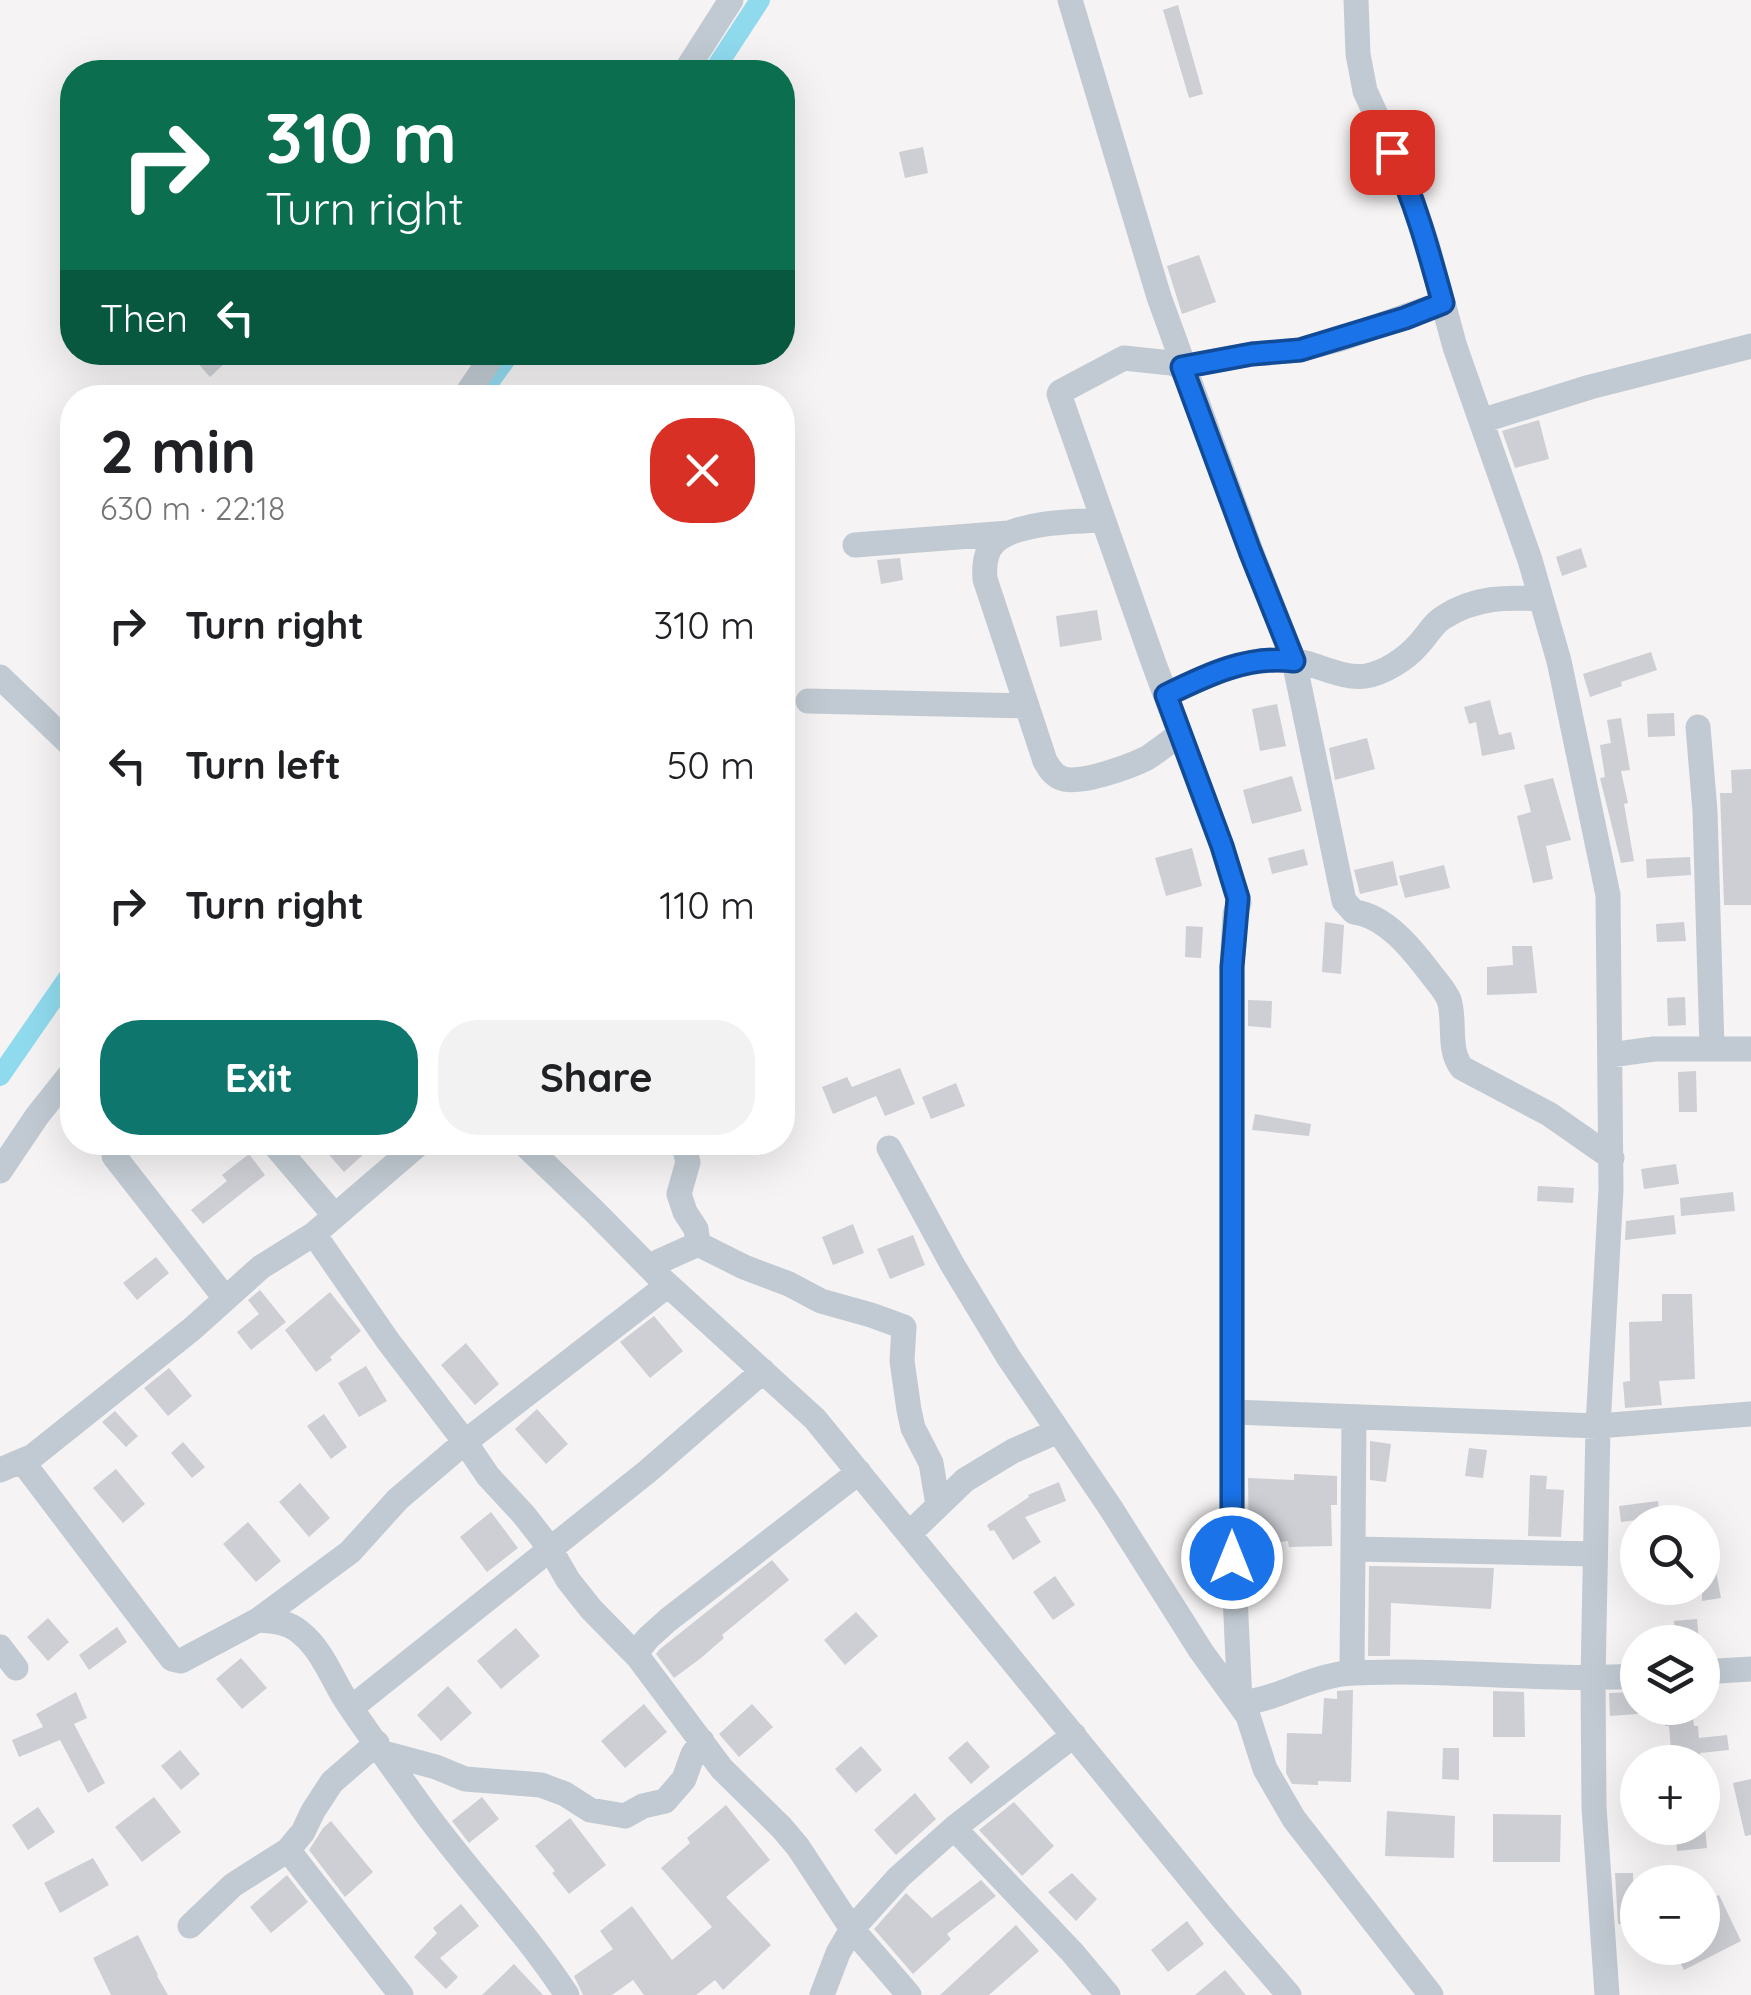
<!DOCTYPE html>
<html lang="en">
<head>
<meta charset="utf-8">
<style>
	:root { --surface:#fff; --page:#f2f2f2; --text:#202124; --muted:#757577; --accent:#0f766e }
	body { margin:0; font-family:Quicksand,sans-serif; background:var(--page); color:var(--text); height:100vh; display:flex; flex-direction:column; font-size:38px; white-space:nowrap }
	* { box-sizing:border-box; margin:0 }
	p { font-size:32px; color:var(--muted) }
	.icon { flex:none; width:55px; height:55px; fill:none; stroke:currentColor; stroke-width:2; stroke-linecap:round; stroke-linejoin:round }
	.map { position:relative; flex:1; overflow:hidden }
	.panel { position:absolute; left:60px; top:385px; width:735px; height:770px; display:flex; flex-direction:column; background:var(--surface); border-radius:40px; box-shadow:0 10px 40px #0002 }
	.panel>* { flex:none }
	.hud { position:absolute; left:60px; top:60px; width:735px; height:305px; border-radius:40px; box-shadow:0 10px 40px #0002; background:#0b6e4f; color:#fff; overflow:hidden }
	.tools { position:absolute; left:1620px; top:1505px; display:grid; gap:20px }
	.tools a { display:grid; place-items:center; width:100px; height:100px; border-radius:50%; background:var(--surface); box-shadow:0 10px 40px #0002; font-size:50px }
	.pin { position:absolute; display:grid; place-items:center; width:85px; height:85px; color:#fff; margin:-42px; border-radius:20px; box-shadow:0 5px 15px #0006 }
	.me { position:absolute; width:110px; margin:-55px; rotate:0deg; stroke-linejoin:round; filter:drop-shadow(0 0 8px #0008) }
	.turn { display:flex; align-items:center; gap:35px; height:210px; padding:0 40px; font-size:45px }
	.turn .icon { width:130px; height:130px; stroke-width:2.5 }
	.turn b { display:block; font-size:70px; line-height:85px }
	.then { display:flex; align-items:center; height:95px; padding:0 40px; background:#0003; gap:20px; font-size:38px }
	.round { display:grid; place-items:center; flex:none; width:105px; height:105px; border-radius:40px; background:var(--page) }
	.headline { display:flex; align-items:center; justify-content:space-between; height:170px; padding:0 40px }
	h1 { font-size:60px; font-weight:800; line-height:75px }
	.action { display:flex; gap:20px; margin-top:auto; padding:20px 40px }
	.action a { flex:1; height:115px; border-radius:40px; background:var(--accent); color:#fff; font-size:40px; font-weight:800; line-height:115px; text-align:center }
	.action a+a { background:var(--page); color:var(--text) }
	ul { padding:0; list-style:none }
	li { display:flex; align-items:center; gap:30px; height:140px; padding:0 40px }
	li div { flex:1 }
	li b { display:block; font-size:38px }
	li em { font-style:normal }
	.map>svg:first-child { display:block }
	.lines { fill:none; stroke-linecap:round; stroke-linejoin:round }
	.canal { stroke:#90daee; stroke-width:20 }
	.building { fill:#cdcfd5 }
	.minor { stroke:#c1cad2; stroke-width:25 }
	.route-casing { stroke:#114b97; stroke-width:25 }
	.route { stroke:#1a73e8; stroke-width:18 }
</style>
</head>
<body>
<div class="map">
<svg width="1751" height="1995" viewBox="0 0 1751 1995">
	<rect width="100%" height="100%" fill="#f5f3f3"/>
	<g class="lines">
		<path class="canal" d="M713,72L760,0
			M479,396L511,352
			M0,1076L72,972"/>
	</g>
	<path class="building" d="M1178,5L1203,94L1189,98L1163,10Z
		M923,147L928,173L905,178L899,152Z
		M1199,255L1216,302L1182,314L1167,266Z
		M188,352H237L210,377Z
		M1539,420L1549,459L1515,468L1502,431Z
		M1581,548L1587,567L1562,576L1556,557Z
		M900,558L903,580L881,584L877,560Z
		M1097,610L1102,640L1060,647L1056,616Z
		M1651,652L1657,670L1621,682L1622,686L1590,697L1583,674Z
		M1490,700L1499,735L1511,732L1515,749L1482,756L1476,722L1469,724L1464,707Z
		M1277,704L1286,746L1260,751L1252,709Z
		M1674,713L1675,736L1648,737L1647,714Z
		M1621,718L1630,770L1621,771L1628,803L1624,804L1634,861L1621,863L1600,778L1605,777L1600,745L1611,743L1607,720Z
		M1367,738L1375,769L1335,780L1329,748Z
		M1751,769V905H1724L1720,793H1732L1731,770Z
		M1292,776L1302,811L1252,824L1243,790Z
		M1553,778L1571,840L1546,846L1553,879L1533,883L1517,816L1531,812L1524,785Z
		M1192,848L1202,886L1166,896L1155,858Z
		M1304,849L1308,865L1272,874L1268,858Z
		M1690,857L1691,875L1647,878L1646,859Z
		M1393,861L1398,885L1360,894L1354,870Z
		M1444,865L1450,888L1405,898L1399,876Z
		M1325,922L1344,925L1341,974L1322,972Z
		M1684,922L1686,941L1657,942L1656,924Z
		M1186,926L1203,927L1201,958L1185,957Z
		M1512,946H1532L1537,993L1487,995V967L1513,965Z
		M1685,997L1686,1025L1668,1026L1667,998Z
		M1248,1000L1272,1001L1271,1028L1248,1026Z
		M900,1068L915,1104L885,1116L876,1096L833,1114L822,1087L847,1077L852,1087Z
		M1696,1071L1697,1112H1679L1678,1072Z
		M956,1083L965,1106L931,1119L922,1097Z
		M1255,1114L1311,1124L1309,1136L1252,1130Z
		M318,1142H377L344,1172Z
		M249,1154L265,1175L203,1224L191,1210L227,1181L222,1175Z
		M1676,1164L1679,1184L1644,1189L1641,1169Z
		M1538,1186L1574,1188L1573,1203L1537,1201Z
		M1733,1192L1735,1211L1681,1216L1680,1198Z
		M1674,1215L1676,1234L1625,1240L1626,1221Z
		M853,1224L864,1253L833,1265L822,1237Z
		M913,1235L925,1265L890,1279L877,1249Z
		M156,1257L169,1273L137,1300L123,1283Z
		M260,1290L286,1322L251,1350L237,1332L259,1314L248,1300Z
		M330,1292L361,1331L330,1357L332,1360L316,1372L285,1330Z
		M1662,1294H1692L1695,1379L1659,1381L1662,1405L1625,1408L1623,1382L1630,1381L1629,1322L1662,1321Z
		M654,1316L683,1351L650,1378L620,1342Z
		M466,1343L499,1384L475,1405L441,1365Z
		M366,1366L387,1401L359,1417L338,1383Z
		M169,1368L192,1396L168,1416L144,1388Z
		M537,1409L568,1444L546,1464L515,1429Z
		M115,1411L138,1436L126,1447L102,1422Z
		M324,1414L347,1447L331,1459L307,1426Z
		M1370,1441L1391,1444L1386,1482L1370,1480Z
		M183,1442L205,1467L192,1478L171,1453Z
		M1469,1448L1487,1450L1483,1478L1465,1476Z
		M116,1469L145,1504L123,1523L93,1488Z
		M1294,1474L1337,1476V1505H1331L1332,1546L1289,1547L1288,1541L1249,1546L1248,1478L1294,1480Z
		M1530,1475L1547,1476L1546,1489L1564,1490L1561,1537L1528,1536Z
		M1059,1482L1066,1501L1025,1517L1041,1542L1013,1560L994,1530L990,1531L987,1525L1029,1497L1028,1495Z
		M300,1483L330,1518L309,1537L279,1502Z
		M1658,1501L1660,1517L1621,1522L1619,1506Z
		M491,1512L518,1548L487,1572L460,1537Z
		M248,1522L281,1561L256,1582L223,1544Z
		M1702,1540H1710L1721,1598L1702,1601Z
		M772,1560L789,1580L722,1635L724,1638L701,1658L674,1678L656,1654L660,1649Z
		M1369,1566L1494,1568L1491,1609L1391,1603L1390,1656H1368Z
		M1055,1576L1075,1605L1053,1620L1033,1592Z
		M856,1612L878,1636L845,1665L824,1640Z
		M48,1618L69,1642L48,1661L27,1637Z
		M1697,1619L1699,1642H1676L1674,1621Z
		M117,1627L127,1642L89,1670L79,1655Z
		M516,1628L540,1656L501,1689L477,1661Z
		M241,1658L267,1688L242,1709L216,1679Z
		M448,1686L472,1713L441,1741L417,1715Z
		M1353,1690L1351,1782L1318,1781V1785L1292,1784L1286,1773L1287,1733L1322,1734L1324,1698L1337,1699V1691Z
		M1493,1691L1524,1692L1525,1737H1493Z
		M76,1692L87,1718L74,1724L105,1783L88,1793L60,1740L19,1757L12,1740L43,1727L36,1714Z
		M1638,1692V1714L1610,1716L1609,1693Z
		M644,1704L667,1732L625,1768L601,1741Z
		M752,1704L773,1727L739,1757L719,1734Z
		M1662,1708H1692L1694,1726H1698L1699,1738L1727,1735L1729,1750L1700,1753L1701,1760L1672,1762L1669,1726H1665Z
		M967,1741L990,1767L971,1784L948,1758Z
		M861,1746L882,1770L856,1793L835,1769Z
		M1443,1748H1459V1780L1442,1779Z
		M180,1750L200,1774L181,1790L161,1766Z
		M1751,1779V1835L1745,1836L1733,1783Z
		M915,1793L936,1819L896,1855L874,1830Z
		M154,1797L181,1832L142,1862L115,1827Z
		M482,1797L499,1819L469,1843L452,1821Z
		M1014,1802L1054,1846L1022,1876L979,1830Z
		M726,1805L770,1860L726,1897L771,1945L723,1990L715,1980L696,1995H644L633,1980L612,1995H583L574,1976L613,1949L600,1931L632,1906L672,1960L712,1927L661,1868L690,1843L687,1838Z
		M38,1807L55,1832L28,1850L12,1825Z
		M1387,1811L1455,1816L1454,1858L1385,1856Z
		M1493,1814L1561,1815L1560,1862H1493Z
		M570,1818L606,1865L569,1894L552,1873L555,1871L535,1846Z
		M331,1821L373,1872L345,1897L309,1850L323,1828Z
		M1675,1828H1705L1707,1848L1677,1851Z
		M93,1858L109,1885L60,1913L44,1883Z
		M1072,1873L1097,1899L1076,1921L1048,1892Z
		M1615,1873H1633V1925L1618,1924Z
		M287,1875L308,1902L271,1933L250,1907Z
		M981,1880L996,1896L947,1934L951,1939L913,1974L874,1929L906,1893L932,1918Z
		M1719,1895L1741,1941L1684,1970L1673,1948H1702V1903Z
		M461,1904L479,1926L440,1958L458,1977L446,1989L414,1957L437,1933L433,1928Z
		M1187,1921L1204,1944L1168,1972L1151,1950Z
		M1016,1925L1039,1951L989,1995H940Z
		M138,1935L158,1975L157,1976L168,1995H111L93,1958Z
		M514,1964L543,1995H482Z
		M1225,1970L1246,1995H1195Z"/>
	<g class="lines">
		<path class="minor" d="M1070,0L1159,297L1251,551L1294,661L1344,901L1354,912C1386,916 1412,949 1431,974C1437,982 1445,990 1449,1000C1456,1021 1447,1050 1462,1068L1549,1114L1612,1158
			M1356,0L1358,54L1365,91L1404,176L1427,244L1455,347L1530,560L1559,661L1608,895L1611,1189L1598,1426L1593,1679L1594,1807L1607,1995
			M685,72L731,0
			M1443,303L1341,339L1299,350L1252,354L1182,367L1171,363L1124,358L1060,392L1059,394L1154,664L1222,846L1239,903L1235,914L1232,967V1531L1240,1703C1276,1700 1305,1679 1341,1674C1439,1667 1539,1682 1638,1676
			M464,398L495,352
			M1481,421L1590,387L1751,346
			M1103,520C1075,521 1016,522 995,542C985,551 984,566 985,579L1045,761C1049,768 1053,775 1061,778C1078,786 1131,766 1147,758C1158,751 1169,742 1180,734
			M855,545L1009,533
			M0,677L72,746
			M1166,695C1211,673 1254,652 1306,663C1324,668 1346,679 1366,676C1384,673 1406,659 1418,645C1427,636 1433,623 1444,617C1475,597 1506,597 1541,599
			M808,701L1027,706
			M1698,727L1705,811L1712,1048
			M1610,1055L1654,1049H1751
			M272,1142L335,1216
			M522,1142L594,1211L657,1275L815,1419L1220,1915L1289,1995
			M683,1142L688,1162L679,1194L685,1212L696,1229L698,1244
			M889,1148L952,1264L1009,1358L1110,1507L1201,1651L1248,1716L1265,1769L1294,1819L1431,1995
			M114,1156L225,1298
			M0,1171L37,1116L72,1072
			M314,1234L388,1341L465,1442L488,1476L524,1515L549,1547L568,1580L591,1609L638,1657L722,1769L782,1828L798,1847L852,1929L909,1995
			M650,1268L658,1262L698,1244L744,1267L789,1284L821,1301L871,1315L904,1327L902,1361L909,1410L913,1428L931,1463L938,1505
			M1233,1412L1598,1426L1751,1414
			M22,1461L172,1659L181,1661L258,1620L350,1552L398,1499L465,1442L668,1285
			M0,1470L33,1456L192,1329L261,1267L314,1234L421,1142
			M909,1534L965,1480L1013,1451L1058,1431
			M1354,1549L1595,1554
			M258,1620C274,1621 289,1622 301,1633C323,1651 332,1679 347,1702C371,1738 397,1773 422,1808C468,1872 524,1929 567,1995
			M0,1647L16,1668
			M635,1654L648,1638L668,1620L859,1472
			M1702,1672L1751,1669
			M1352,1673L1354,1418
			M351,1708L648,1471L763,1371
			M384,1753L436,1767L465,1779L541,1785L565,1794L590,1810L625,1816L643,1806L665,1801L684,1779L693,1754L702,1741
			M954,1828L1072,1952L1108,1995
			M288,1850L401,1995
			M190,1926L233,1885L288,1850L303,1832L313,1811L332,1782L377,1743
			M822,1995L838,1953L852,1929L899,1877L954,1828L1074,1735"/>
	</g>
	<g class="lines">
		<defs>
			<path id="route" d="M1232,1558V967L1238,898L1222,846L1166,695C1207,675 1248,655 1294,661L1250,551L1182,367L1252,354L1300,350L1405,318L1443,303C1429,252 1415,200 1392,152"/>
		</defs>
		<use href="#route" class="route-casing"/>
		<use href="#route" class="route"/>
	</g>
</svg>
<div class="tools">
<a><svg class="icon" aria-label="search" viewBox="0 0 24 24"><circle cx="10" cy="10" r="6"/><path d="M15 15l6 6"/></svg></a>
<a><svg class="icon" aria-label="layers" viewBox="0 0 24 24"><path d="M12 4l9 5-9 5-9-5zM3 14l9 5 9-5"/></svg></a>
<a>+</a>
<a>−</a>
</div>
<div class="pin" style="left:1392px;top:152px;background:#d93025"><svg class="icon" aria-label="arrive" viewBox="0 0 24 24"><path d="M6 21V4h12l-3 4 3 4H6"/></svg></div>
<svg class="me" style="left:1232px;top:1558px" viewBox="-20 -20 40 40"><circle r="17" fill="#1a73e8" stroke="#fff" stroke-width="3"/><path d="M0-11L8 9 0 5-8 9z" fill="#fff"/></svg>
<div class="hud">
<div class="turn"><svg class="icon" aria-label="right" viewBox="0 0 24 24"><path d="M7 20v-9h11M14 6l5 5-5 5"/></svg><div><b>310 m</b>Turn right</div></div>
<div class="then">Then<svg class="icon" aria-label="left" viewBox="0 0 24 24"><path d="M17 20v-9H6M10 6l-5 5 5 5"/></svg></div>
</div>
<section class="panel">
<div class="headline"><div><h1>2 min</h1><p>630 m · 22:18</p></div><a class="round" style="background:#d93025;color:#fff"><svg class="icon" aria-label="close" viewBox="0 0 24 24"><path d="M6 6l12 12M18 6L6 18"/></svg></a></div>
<ul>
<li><svg class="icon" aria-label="right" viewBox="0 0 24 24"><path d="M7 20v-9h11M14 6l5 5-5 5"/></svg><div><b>Turn right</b></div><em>310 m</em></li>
<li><svg class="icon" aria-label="left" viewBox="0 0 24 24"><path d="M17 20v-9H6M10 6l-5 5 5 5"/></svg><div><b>Turn left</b></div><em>50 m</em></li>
<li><svg class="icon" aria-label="right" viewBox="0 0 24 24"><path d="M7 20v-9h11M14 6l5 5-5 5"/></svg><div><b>Turn right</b></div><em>110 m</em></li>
</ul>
<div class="action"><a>Exit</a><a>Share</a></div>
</section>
</div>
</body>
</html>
